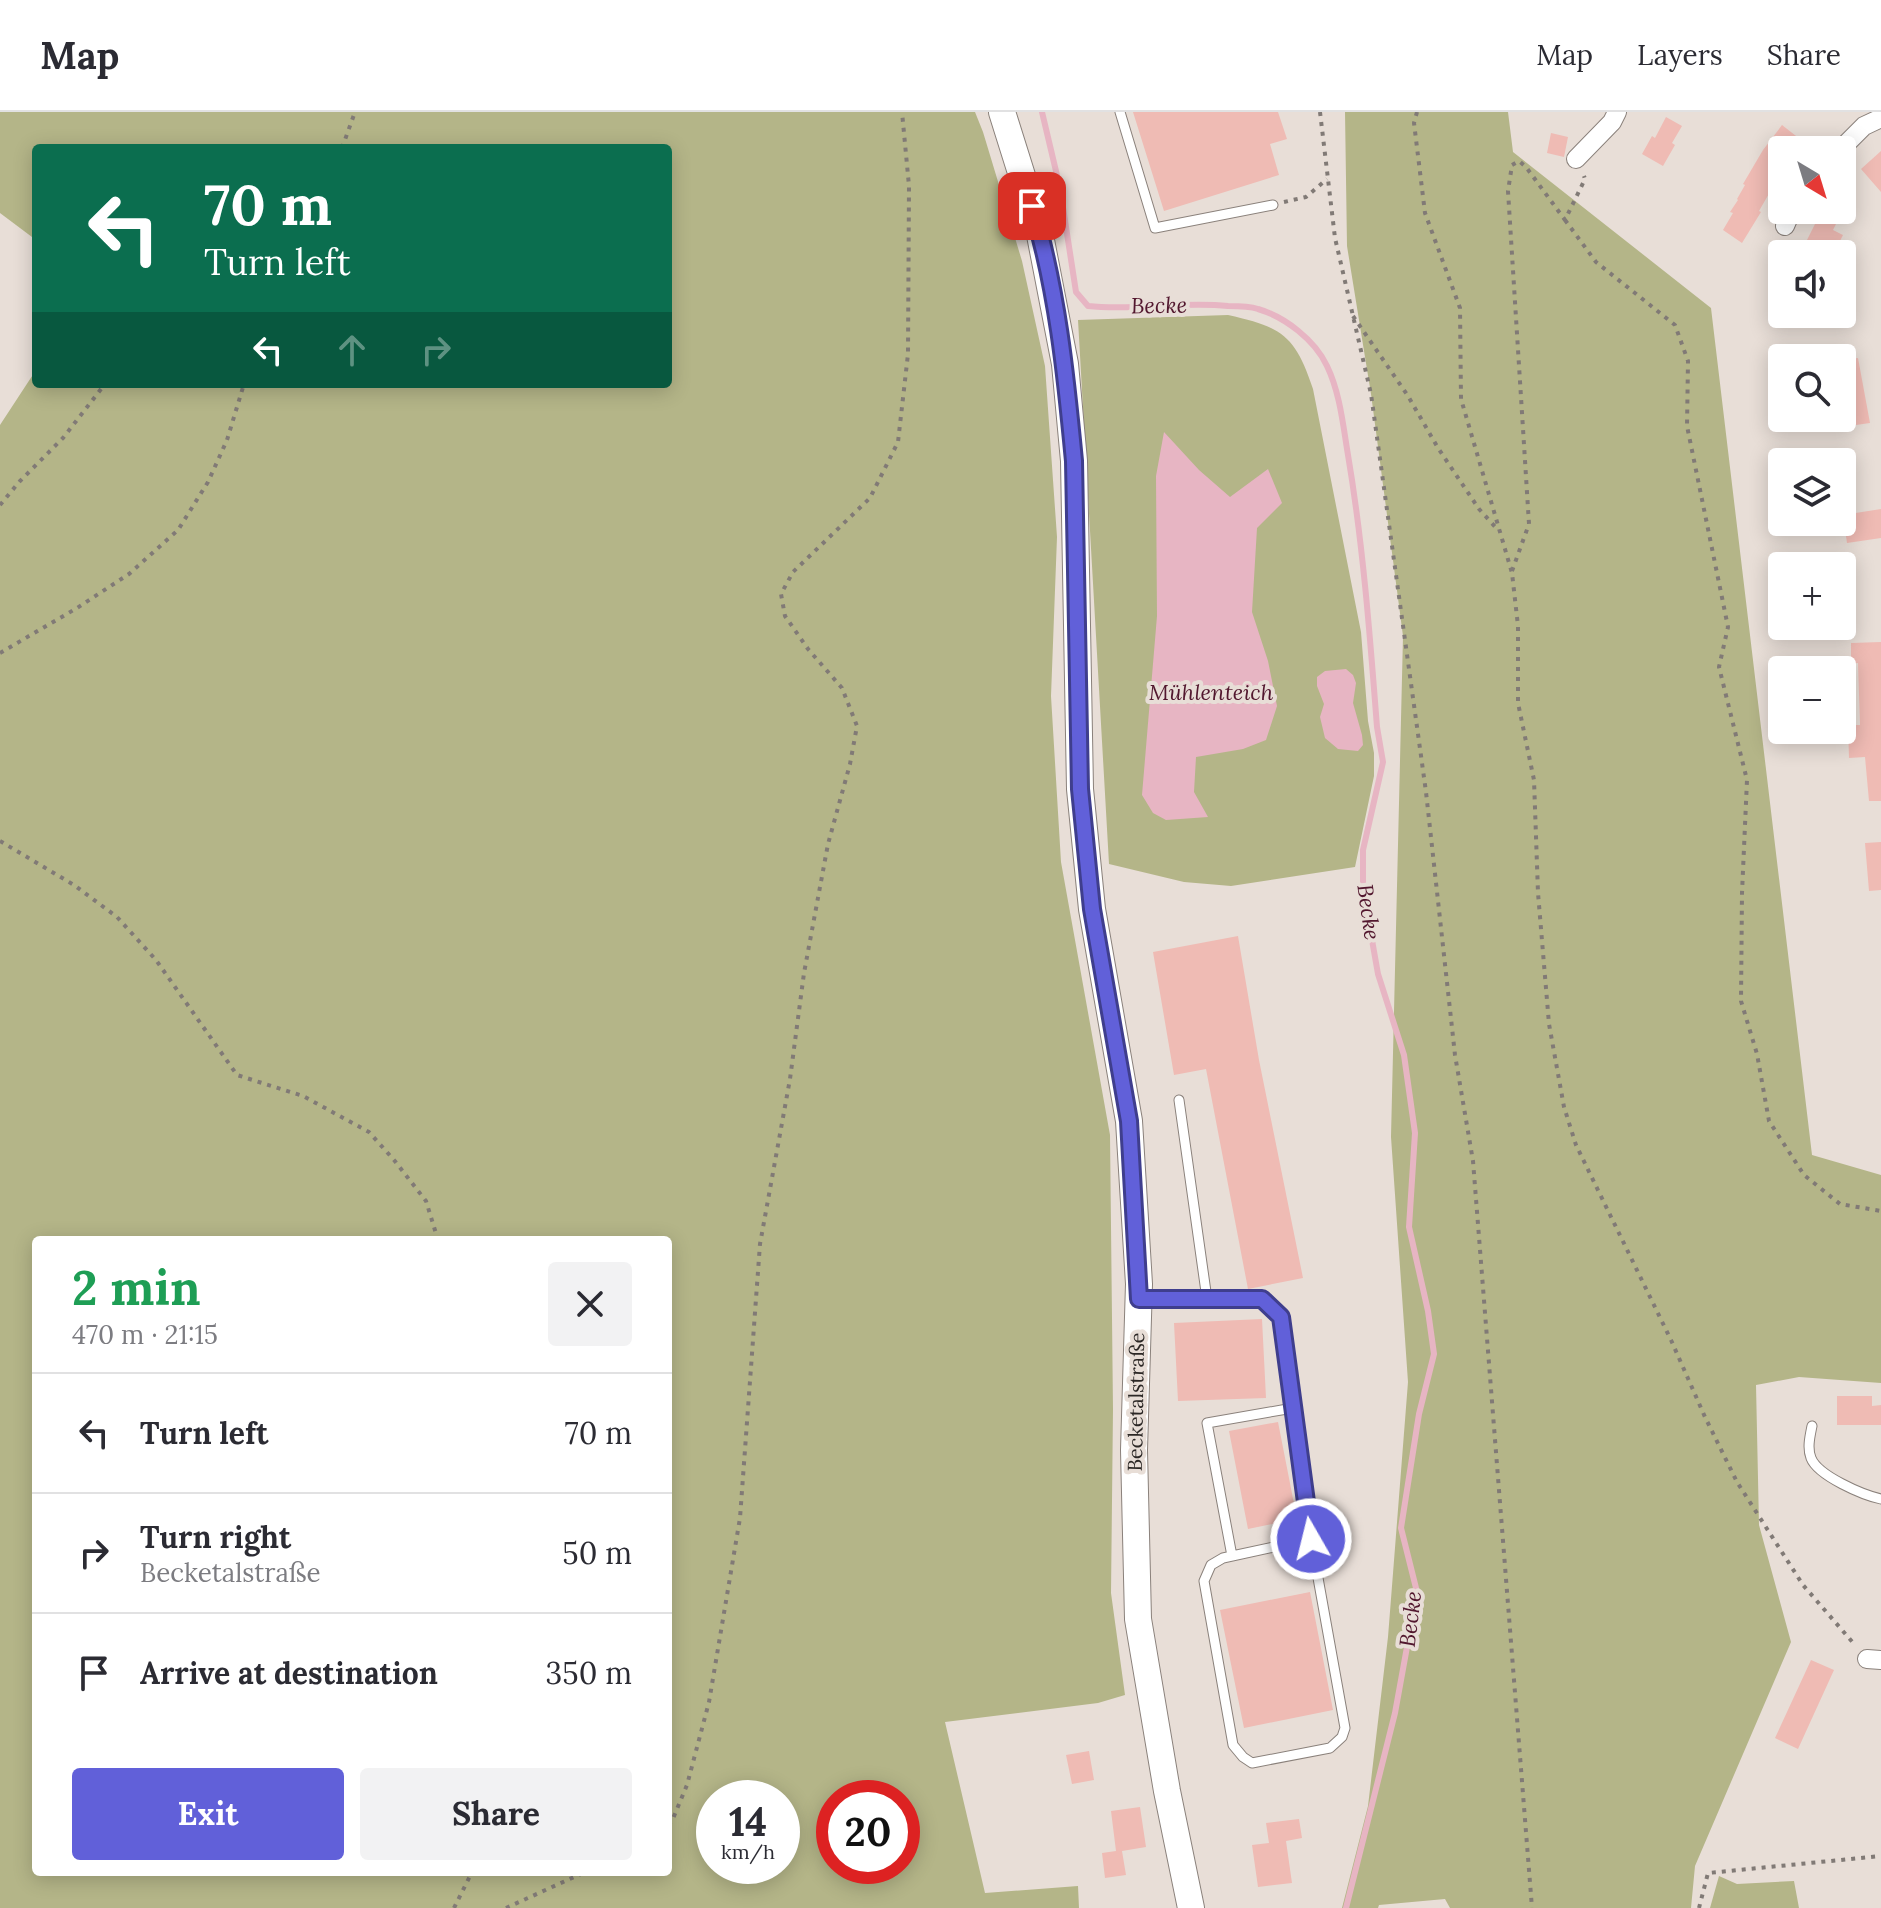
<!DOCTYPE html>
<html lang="en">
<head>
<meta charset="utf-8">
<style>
	:root { --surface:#fff; --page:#f2f2f3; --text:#2b2b33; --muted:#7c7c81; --line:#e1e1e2; --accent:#6160d9 }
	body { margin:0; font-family:Lora,serif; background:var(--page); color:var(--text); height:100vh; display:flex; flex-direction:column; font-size:30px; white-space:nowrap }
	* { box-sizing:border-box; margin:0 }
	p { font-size:26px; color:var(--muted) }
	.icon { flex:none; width:44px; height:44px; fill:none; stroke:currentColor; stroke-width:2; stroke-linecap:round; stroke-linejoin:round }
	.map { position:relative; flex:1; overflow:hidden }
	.drawer { position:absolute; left:32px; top:1124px; width:640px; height:640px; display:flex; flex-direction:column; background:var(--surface); border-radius:8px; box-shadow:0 4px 20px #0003 }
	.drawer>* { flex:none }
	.top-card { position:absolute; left:32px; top:32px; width:640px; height:244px; border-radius:8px; box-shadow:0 4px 20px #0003; background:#0b6e4f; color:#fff; overflow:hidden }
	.needle { width:52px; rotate:142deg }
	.buttons { position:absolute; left:1768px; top:24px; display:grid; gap:16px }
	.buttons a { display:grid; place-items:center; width:88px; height:88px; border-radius:8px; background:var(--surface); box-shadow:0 4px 20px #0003; font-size:40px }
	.speed { position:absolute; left:696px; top:1668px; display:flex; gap:16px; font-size:40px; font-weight:700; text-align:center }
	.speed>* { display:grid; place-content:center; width:104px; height:104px; border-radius:50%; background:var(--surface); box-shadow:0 4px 20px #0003; line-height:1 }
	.speed small { font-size:20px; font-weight:400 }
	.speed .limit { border:12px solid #d22; background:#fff; color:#111 }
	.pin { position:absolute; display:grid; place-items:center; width:68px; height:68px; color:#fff; margin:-34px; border-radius:16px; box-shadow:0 4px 12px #0006 }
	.me { position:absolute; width:88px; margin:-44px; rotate:352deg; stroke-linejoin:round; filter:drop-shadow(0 0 6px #0008) }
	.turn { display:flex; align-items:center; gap:28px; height:168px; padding:0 40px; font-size:36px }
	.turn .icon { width:104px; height:104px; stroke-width:2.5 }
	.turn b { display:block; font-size:56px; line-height:68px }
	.lanes { display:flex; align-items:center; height:76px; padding:0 40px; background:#0003; justify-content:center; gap:40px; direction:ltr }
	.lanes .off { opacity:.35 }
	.round { display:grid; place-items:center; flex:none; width:84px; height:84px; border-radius:8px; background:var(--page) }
	.headline { display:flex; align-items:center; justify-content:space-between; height:136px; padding:0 40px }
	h1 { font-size:48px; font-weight:700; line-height:60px; color:#1e9e55 }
	.cta { display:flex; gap:16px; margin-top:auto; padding:16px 40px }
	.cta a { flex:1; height:92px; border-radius:8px; background:var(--accent); color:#fff; font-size:32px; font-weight:700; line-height:92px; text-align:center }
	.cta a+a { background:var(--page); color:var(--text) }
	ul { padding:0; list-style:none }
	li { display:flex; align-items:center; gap:24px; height:120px; padding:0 40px; border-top:2px solid var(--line) }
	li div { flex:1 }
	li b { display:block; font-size:30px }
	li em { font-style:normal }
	header { display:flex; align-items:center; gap:48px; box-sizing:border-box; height:112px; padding:0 40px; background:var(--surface); border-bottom:2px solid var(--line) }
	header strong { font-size:38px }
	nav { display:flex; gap:44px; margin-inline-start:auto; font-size:28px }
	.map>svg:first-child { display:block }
	.green { fill:#b4b588; fill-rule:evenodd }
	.water { fill:#e7b5c3 }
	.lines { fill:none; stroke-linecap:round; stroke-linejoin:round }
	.stream { stroke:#e7b5c3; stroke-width:6 }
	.building { fill:#efbbb4 }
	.lane-casing { stroke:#8a817b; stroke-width:11 }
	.street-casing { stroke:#8a817b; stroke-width:20 }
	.secondary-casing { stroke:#8a817b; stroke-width:28 }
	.path { stroke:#817a76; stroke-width:4; stroke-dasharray:4 6; stroke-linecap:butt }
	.lane { stroke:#fff; stroke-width:9 }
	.street { stroke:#fff; stroke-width:18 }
	.secondary { stroke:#fff; stroke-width:26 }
	.route-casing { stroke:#3f3e8d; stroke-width:20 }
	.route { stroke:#6160d9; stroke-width:14 }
	.labels { text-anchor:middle; stroke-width:8; stroke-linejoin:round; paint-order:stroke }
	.street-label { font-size:20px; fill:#2b2725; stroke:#e8ded7 }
	.water-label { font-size:22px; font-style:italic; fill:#52172e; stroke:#e8ded7 }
</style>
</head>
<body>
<header>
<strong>Map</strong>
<nav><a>Map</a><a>Layers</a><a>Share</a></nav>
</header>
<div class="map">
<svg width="1881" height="1796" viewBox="0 0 1881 1796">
	<rect width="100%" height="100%" fill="#e8ded7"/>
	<path class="green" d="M0,0H975L983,20L1022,149L1045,254L1057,425L1051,584L1061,750L1110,1023L1113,1297L1111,1481L1125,1583L1098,1591L945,1610L985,1781L1078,1774L1079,1796H0V313L36,258V272H668V36H36V128L0,101ZM36,1128H668V1760H36ZM782,1686V1754H714V1686ZM834,1686H902V1754H834Z
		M1345,0H1508L1513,40L1711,196L1812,1043L1881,1063V1271L1799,1265L1756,1273L1759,1413L1791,1530L1695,1754L1691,1796H1450L1445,1787L1379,1793L1378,1796H1342L1368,1694L1388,1525L1408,1270L1391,1025L1403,524L1371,282L1347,134Z
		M1228,203C1282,215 1295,223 1313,277L1361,520L1368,609L1374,641V664L1355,755L1231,774L1184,770L1109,752L1078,208Z
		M1719,1764L1737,1772L1794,1769L1799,1796H1710Z"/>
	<path class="water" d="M1164,320L1199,358L1230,385L1268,357L1282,391L1257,416L1252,500L1268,549L1277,594L1266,628L1243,637L1196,645L1194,680L1208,705L1166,708L1153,701L1142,683L1157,504L1156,364Z
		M1346,557L1353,563L1356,571L1353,591L1362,623L1363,633L1358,639L1338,637L1325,626L1320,605L1324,592L1317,574V565L1325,559Z"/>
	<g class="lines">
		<path class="stream" d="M1042,0L1060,76L1076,180L1088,194C1134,199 1181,189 1228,194C1237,194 1249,194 1258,197C1285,205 1315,228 1327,254C1340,281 1343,313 1348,343C1363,432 1370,524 1377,615L1383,650L1363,738V777L1378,862L1404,943L1415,1021L1409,1115L1428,1199L1434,1242L1419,1302L1401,1416L1417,1480L1395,1601L1346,1796"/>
	</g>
	<path class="building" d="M1133,0H1278L1287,27L1270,32L1279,63L1164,99Z
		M1666,5L1682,14L1672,31L1675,33L1663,54L1642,42L1652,24L1655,26Z
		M1782,13L1814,38H1782V59L1759,99L1761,100L1742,131L1723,118L1733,101L1730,100L1738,88L1737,87L1745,73L1743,72L1763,38Z
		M1551,21L1568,25L1564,45L1547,41Z
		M1881,39V80L1861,57Z
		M1822,98H1843L1833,118L1843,123L1834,141L1807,128Z
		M1858,246L1870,311L1842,315V248Z
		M1881,397V426L1847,431L1843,403Z
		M1881,530V689H1869L1865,645L1849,646L1848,613H1860L1858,551L1851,552V531Z
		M1881,730V778L1869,779L1865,731Z
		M1238,824L1259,948L1303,1166L1248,1177L1206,957L1174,963L1153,840Z
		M1262,1207L1266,1286L1178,1289L1174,1211Z
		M1837,1284H1872V1294L1881,1293V1313H1837Z
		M1278,1310L1297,1407L1248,1417L1229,1319Z
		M1310,1480L1333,1598L1244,1616L1220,1498Z
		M1811,1548L1834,1558L1798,1637L1775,1626Z
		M1089,1639L1094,1668L1072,1672L1066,1643Z
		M1140,1695L1146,1735L1122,1739L1126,1763L1105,1766L1102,1741L1116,1739L1111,1699Z
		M1299,1707L1302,1726L1286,1729L1292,1771L1258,1775L1252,1733L1269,1731L1266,1711Z"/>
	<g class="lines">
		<defs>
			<path id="lane" d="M1120,0L1155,116L1273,93
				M1179,988L1207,1187
				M1142,1187H1262L1281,1205L1311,1427L1345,1616L1342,1625L1330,1636L1252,1651L1243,1645L1233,1633L1204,1469L1211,1453L1223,1446L1311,1427
				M1812,1314C1810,1324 1807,1336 1811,1346C1818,1364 1863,1383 1881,1387
				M1232,1444L1207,1311L1293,1296"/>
			<path id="street" d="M1840,38L1864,14L1881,6
				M1576,47L1612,10L1617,0
				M1785,114L1792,98
				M1867,1547L1881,1548"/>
			<path id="secondary" d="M1002,0L1039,118L1065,252L1074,349L1080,677L1092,797L1129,1009L1139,1172L1134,1338L1138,1507L1167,1679L1191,1796"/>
		</defs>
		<use href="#lane" class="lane-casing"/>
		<use href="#street" class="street-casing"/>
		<use href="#secondary" class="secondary-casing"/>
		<path class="path" d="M1320,0L1335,126L1371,282L1426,680L1455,943L1473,1049L1532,1796
			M1417,0L1414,11L1425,101L1460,196L1461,287L1512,461L1518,514V591L1534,668L1538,781L1549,912L1564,995L1576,1033L1671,1228L1705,1305L1737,1370L1803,1473L1855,1533
			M342,36L355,0
			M1284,90L1306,85L1327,67
			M1565,108L1596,150L1675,213L1688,249L1687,314L1728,515L1719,555L1747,668L1742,781L1741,889L1757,942L1769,1009L1804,1063L1840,1092L1881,1099
			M1353,204L1408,284L1438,336L1479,397L1498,418
			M0,393L20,369L63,326L105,272
			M1512,459L1529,412L1508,79L1512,53L1519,49L1526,55L1565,108L1585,67L1584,64
			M0,541L77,496L129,462L178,418L208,370L227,328L244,272
			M0,729L74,773L117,805L156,848L237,963L303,984L369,1020L394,1048L426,1089L438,1128
			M668,1713L672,1709L687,1673L709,1590L740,1406L760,1132L790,967L804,861L828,732L850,652L857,614L842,576L808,537L785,504L781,482L793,460L870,386L898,330L908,242L909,74L902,0
			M454,1796L472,1760
			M506,1796L585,1760
			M1699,1796L1708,1761L1881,1744"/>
		<use href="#lane" class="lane"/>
		<use href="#street" class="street"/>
		<use href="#secondary" class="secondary"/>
	</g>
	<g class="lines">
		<defs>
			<path id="route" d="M1032,94C1057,176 1066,264 1074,349L1080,677L1092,797L1129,1009L1139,1187H1262L1281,1205L1311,1427"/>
		</defs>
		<use href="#route" class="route-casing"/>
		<use href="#route" class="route"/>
	</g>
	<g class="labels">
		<g class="street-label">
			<text transform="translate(1136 1290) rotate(-89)" y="7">Becketalstraße</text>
		</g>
		<g class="water-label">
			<text transform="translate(1159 193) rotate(-1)" y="8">Becke</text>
			<text x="1211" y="588">Mühlenteich</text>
			<text transform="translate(1369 800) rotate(82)" y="8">Becke</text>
			<text transform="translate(1410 1507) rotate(-83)" y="8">Becke</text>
		</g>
	</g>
</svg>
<div class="buttons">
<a><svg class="needle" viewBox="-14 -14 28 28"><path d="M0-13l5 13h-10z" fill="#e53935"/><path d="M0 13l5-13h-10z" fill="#7c7c81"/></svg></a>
<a><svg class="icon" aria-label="sound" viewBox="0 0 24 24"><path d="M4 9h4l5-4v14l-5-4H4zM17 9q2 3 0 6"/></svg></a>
<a><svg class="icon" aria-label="search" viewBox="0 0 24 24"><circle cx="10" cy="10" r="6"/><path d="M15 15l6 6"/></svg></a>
<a><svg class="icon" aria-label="layers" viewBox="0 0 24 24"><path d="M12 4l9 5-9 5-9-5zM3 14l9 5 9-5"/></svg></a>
<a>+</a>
<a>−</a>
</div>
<div class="speed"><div>14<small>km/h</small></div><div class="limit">20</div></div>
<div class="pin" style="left:1032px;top:94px;background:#d93025"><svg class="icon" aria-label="arrive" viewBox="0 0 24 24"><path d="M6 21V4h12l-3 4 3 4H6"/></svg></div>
<svg class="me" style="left:1311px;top:1427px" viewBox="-20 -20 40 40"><circle r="17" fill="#6160d9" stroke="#fff" stroke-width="3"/><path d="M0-11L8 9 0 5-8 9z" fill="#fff"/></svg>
<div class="top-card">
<div class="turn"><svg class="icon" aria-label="left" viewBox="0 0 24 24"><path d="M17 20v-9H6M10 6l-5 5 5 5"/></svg><div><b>70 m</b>Turn left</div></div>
<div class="lanes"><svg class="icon" aria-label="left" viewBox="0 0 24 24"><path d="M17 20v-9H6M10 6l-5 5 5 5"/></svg><svg class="icon off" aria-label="ahead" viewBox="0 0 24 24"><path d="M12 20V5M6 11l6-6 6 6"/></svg><svg class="icon off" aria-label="right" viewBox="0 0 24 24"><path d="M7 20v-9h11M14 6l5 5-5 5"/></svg></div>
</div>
<section class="drawer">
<div class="headline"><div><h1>2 min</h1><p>470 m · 21:15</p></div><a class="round"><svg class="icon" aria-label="close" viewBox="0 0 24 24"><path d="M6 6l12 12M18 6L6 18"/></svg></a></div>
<ul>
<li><svg class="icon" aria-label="left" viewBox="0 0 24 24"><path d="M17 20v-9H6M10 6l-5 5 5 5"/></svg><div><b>Turn left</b></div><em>70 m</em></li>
<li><svg class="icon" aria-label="right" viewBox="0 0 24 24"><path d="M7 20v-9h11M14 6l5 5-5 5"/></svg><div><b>Turn right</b><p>Becketalstraße</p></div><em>50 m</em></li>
<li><svg class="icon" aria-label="arrive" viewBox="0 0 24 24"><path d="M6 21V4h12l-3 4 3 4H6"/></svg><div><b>Arrive at destination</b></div><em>350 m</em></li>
</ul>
<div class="cta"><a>Exit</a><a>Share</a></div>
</section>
</div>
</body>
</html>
